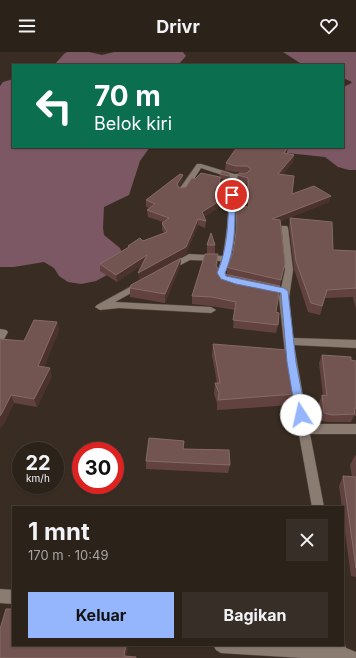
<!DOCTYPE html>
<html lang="id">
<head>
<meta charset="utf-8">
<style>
	:root { --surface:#2b221a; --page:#372f27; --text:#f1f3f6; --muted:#a6a4a2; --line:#473f39; --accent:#95b6fd }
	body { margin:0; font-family:Inter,sans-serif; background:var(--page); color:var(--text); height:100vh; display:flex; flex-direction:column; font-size:15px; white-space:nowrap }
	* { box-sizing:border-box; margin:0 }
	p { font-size:13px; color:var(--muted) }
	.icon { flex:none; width:22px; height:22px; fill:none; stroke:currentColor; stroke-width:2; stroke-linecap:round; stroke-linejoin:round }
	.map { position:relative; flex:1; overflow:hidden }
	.sheet { position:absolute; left:12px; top:454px; width:332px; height:140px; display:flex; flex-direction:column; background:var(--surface); border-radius:0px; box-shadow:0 1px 3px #0004,0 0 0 1px var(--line) }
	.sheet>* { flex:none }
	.guide { position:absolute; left:12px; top:12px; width:332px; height:84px; border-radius:0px; box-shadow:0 1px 3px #0004,0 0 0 1px var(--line); background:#0b6e4f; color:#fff; overflow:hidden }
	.speed { position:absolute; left:12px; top:390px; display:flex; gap:8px; font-size:20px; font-weight:700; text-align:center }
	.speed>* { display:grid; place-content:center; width:52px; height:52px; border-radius:50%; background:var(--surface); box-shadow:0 1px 3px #0004,0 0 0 1px var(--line); line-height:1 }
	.speed small { font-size:10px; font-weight:400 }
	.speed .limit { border:6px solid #d22; background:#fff; color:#111 }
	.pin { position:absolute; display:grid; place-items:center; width:34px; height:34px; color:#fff; margin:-17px; border:2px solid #fff; border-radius:50%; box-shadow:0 1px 4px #0007 }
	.me { position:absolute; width:44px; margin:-22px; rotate:350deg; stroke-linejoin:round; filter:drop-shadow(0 0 3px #0008) }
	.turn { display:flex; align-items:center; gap:14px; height:84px; padding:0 16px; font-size:18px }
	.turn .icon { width:52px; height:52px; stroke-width:2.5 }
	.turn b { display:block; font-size:28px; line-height:34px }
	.round { display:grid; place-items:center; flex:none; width:42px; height:42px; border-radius:0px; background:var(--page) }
	.headline { display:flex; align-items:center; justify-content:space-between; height:68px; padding:0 16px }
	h1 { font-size:24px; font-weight:700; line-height:30px }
	.button { display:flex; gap:8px; margin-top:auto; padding:8px 16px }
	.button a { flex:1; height:46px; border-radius:0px; background:var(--accent); color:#111; font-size:16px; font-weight:700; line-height:46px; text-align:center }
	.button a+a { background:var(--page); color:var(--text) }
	header { display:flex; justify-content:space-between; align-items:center; height:52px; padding:0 16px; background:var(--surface); font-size:18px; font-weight:700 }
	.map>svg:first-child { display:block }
	.forest { fill:#7c5864 }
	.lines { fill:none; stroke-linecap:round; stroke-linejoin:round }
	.street-casing { stroke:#564b43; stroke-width:1 }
	.street { fill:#8a7c71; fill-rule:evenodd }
	.wall { fill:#62423e }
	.shaded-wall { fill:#4c322c }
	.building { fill:#725450; stroke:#856b66 }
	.route { fill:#95b6fd; stroke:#6176a4 }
</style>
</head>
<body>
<header><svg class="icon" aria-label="menu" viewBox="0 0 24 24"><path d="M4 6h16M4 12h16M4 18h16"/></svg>Drivr<svg class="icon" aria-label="heart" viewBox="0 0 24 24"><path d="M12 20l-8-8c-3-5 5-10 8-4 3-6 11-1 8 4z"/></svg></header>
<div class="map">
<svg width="356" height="606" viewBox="0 0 356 606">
	<rect width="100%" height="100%" fill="#392d23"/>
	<path class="forest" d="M67,0H89L102,3L114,0H183L186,4L178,13H54L64,2Z
		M283,0H356V118H349L338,115L325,105L287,101L248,95H343V35L350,32L352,30L343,26V13H303Z
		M13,27V95H150L140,109L129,143L104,155L103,176L104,183L120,196L124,206L107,223L96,229L81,232L68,230L59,224L54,216L44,210L14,215H0V34L3,30Z"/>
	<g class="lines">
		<defs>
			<path id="street" d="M197,112H201L234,122H246L249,124L246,126H238L236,129L234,187L231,207L225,221L227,224L234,226L235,228L234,230C226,232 220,228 217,221L221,209L190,208L171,218L168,219L164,216L189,202L223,204L227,176L231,126L201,116L185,141H179L178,139Z
				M281,174H287L288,176L293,218L289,246L293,286L356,288V296L294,293L308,372H356V382H310L324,455H312L286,310L279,246L285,218L280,176Z
				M141,229L145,232L144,234L115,250L211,255L216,258L211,261L119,256L100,258L95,255L97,253Z
				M0,277L6,278L8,280L3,289L0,291Z
				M0,537L13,538V552L0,551Z
				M343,588L346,596L356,600V606H302L221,601L216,598L213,593H343Z"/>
		</defs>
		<use href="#street" class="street-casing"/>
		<use href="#street" class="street"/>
	</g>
	<path class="wall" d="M247,96L287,101L294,103L293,110L282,123L292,142L329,150L281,169L285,211L280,234L276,260L278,273L276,281L233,276L235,258L211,254L192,252V244L207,202V193H215V202L218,210L217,215L220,221L228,223L227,221V214L233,201L236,184L237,154L248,155L247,132L237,129L238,123L247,121L246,120H235L225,118L226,111Z
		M220,122H230L229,128L219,127Z
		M183,123V129L179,135V136L218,156L204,165L206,169L205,176L198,173L186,202L139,228L142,213L117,230L100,219V212L128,196V194L164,181L162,178V171L163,170L148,165L147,158L150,156L146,155V148Z
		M290,166L333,198L356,199V257L353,245L325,246L320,263L308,260L294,217L289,175Z
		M181,206L180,215L165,251L130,245V236Z
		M57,270L59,278L44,315L52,324L37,355L14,351L5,369L0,377L24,289Z
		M213,292L295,342L292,353L217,358V351L214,342L215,331H217L212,303Z
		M322,303L351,308L356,309V364H354L351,370H330L321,369L319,351L322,343H323L319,311Z
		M184,397L230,413L228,421L146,417V409Z
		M355,403L356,404V525L351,524L343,466V455H342L339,434L343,424L352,425L350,413Z"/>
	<path class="shaded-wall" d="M288,95L287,101H284Z
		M294,103L293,110L277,129L278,122Z
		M183,123V129L177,138V132Z
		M331,144L329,150L271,173L272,167Z
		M218,150V156L202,166V160Z
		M198,167V173L186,202L139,228L138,221Z
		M147,203V210L117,230L116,223Z
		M181,206L180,215L165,251V242Z
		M57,270L59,278L41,322L38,314Z
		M50,316L52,324L37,355L34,347Z
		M11,343L14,351L5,369L0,377V364Z
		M126,593H129L126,606L124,604Z"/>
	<path class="building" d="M237,95H244L247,96L248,95H288L284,101L294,103L278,122L294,124L292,142L314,134L331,144L272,167L280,168L285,211L281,228L229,216L227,214L233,201L236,181L237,154L249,155L248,126L238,123L239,121H247L251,117L247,114H236L226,111Z
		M222,119L230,122L229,124L220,122Z
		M201,121L220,125L218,150L202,160L206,169L198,167L186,195L138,221L147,203L116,223L100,212L129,195L128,194L140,186L143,189L167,180L162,171L169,166L147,158L155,152L146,148L180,122L183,123L177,132L179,136L186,135L192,126L195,127Z
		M290,166L332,170L333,198L356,199V237V236L327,238L322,254L311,251L296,209Z
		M211,181L215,193H207Z
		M205,202H218L216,213L220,221L280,234L276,260L279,261L278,273L233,268L236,250L212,245L192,244Z
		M181,206L165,242L130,236L131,233Z
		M34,268L57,270L38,314L50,316L34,347L11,343L2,361L0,364V287L24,289Z
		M213,292L287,298L295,342L218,348L219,341L215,331H220Z
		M322,303L351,305V308L356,309V356H354L355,362L332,363L324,361L322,343L327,344Z
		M149,386L184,389L183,397L229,398L230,413L146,409Z
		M343,424L356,425V516Z
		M6,557H13V593H126L124,604L136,605V606H0V577Z"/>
	<path class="route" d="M232,141L235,143C235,170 236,196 225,221L226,224L284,236L288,239L296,310L306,363L305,366L301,367L298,366L296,363L287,310L281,241L236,232L221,227L217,221C228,196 228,170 229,143Z"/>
</svg>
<div class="speed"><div>22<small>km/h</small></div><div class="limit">30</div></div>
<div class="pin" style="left:232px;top:143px;background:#d93025"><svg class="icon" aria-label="arrive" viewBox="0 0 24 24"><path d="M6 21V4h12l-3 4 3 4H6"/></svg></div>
<svg class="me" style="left:301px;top:363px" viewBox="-20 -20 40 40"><circle r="19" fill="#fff"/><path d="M0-13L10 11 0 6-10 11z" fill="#95b6fd"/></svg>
<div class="guide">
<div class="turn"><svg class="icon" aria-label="left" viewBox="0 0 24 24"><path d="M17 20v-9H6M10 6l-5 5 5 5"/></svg><div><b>70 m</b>Belok kiri</div></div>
</div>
<section class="sheet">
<div class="headline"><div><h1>1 mnt</h1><p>170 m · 10:49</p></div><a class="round"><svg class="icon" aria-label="close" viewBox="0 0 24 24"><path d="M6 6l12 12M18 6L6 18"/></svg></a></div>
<div class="button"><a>Keluar</a><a>Bagikan</a></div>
</section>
</div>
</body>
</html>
